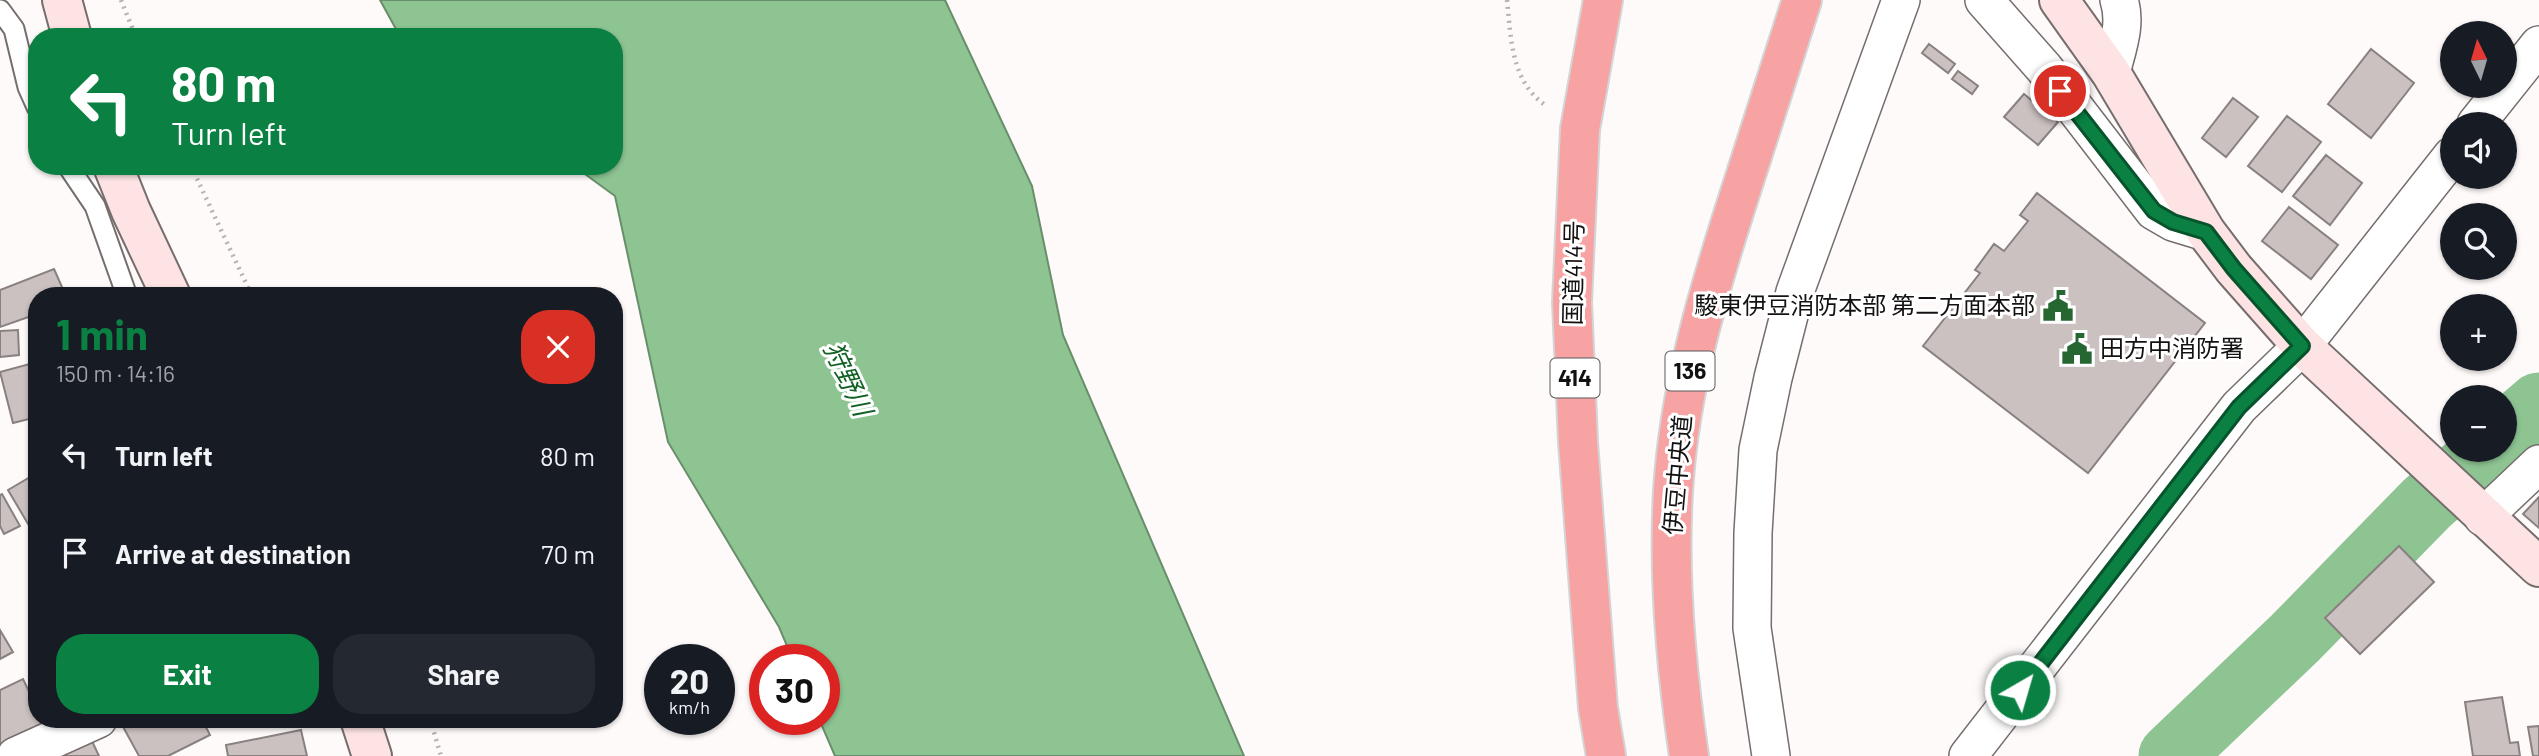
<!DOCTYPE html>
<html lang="en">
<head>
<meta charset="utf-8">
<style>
	:root { --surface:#171b24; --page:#242831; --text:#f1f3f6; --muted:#9ea1a6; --accent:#0b8043 }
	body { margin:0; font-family:Barlow,"Noto Sans JP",sans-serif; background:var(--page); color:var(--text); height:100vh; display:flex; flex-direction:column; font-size:26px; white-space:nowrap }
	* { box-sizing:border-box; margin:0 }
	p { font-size:23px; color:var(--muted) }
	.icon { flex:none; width:38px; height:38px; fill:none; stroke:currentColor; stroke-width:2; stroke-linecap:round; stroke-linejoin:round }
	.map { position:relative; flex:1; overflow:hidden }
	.details { position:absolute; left:28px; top:287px; width:595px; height:441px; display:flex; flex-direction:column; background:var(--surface); border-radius:28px; box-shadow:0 2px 5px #0004 }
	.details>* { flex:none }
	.guide { position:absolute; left:28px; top:28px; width:595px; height:147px; border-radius:28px; box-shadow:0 2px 5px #0004; background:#0b8043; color:#fff; overflow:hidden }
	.needle { width:46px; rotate:355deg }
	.controls { position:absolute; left:2440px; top:21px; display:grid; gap:14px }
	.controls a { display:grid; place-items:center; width:77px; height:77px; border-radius:50%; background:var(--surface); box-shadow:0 2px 5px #0004; font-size:35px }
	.speed { position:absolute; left:644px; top:644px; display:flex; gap:14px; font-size:35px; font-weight:700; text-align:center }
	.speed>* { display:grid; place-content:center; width:91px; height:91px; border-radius:50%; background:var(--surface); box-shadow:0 2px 5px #0004; line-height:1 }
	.speed small { font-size:18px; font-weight:400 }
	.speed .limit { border:10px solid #d22; background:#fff; color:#111 }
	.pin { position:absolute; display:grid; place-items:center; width:60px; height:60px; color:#fff; margin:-30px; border:4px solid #fff; border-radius:50%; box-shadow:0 2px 7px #0007 }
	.me { position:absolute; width:77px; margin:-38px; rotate:38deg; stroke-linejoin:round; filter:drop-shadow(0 0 5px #0008) }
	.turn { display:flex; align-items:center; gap:24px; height:147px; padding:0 28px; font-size:32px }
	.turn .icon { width:91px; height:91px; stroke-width:2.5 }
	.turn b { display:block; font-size:49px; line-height:60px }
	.round { display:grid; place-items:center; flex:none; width:74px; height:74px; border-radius:28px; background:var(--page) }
	.headline { display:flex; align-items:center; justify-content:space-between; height:119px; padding:0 28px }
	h1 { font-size:42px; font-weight:700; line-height:52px; color:var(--accent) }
	.button { display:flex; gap:14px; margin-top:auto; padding:14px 28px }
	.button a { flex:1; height:80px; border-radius:28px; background:var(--accent); color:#fff; font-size:28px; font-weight:700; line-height:80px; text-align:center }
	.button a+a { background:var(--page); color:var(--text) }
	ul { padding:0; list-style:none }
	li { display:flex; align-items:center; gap:21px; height:98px; padding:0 28px }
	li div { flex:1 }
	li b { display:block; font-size:26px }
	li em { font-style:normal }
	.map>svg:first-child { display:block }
	.water { fill:#8dc492; stroke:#698e6b; stroke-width:2 }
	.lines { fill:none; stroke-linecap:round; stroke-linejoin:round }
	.river { stroke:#8dc492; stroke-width:65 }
	.building { fill:#cbc1c1; stroke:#898080; stroke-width:2 }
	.lane-casing { stroke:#766d6d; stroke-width:23 }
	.street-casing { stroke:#766d6d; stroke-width:40 }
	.secondary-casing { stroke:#766d6d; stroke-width:42 }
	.highway-casing { stroke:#d5d4d4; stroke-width:42 }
	.path { stroke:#b6b2b2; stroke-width:4.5; stroke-dasharray:2 5; stroke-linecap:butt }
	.lane { stroke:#fff; stroke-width:19 }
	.street { stroke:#fff; stroke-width:37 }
	.secondary { stroke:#fde3e3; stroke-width:38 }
	.highway { stroke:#f7a2a3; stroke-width:38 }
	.route-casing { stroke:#07532c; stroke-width:18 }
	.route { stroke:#0b8043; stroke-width:12 }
	.labels { text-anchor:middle; stroke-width:6; stroke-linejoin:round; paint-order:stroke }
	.shield { fill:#fff; stroke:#5a5858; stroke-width:2 }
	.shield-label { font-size:23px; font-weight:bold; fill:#141111 }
	.street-label { font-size:24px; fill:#141111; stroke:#fff }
	.poi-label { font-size:24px; fill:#141111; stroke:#fff; text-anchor:end }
	.water-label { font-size:26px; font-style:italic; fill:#126124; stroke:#fff }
</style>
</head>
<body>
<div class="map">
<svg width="2539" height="756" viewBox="0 0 2539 756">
	<rect width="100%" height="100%" fill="#fefafa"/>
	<path class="water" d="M380,0H945L1032,186L1063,335L1244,756H835L819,719H824V660H793L779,627L668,442L615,196L574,166H614V37H405L396,29Z"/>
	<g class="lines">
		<path class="river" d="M2504,435L2539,405
			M2171,756L2295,638L2427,503L2488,450"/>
	</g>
	<path class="building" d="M1929,44L1955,64L1948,73L1922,53Z
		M2371,49L2414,83L2371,138L2328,104Z
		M1958,71L1978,86L1972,94L1952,79Z
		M2024,94L2058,122L2038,145L2004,117Z
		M2233,98L2258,117L2226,157L2202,138Z
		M2287,116L2321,142L2282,192L2248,166Z
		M2326,155L2362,183L2330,225L2293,196Z
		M2037,193L2205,323L2088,473L1923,346L1980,273L1975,270L1994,244L2004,251L2028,221L2020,215Z
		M2289,207L2338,245L2311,279L2262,241Z
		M54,269L66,296H37V314L0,327V290Z
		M18,330L19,355L0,357V331Z
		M37,362V417L13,423L0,372Z
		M37,473V533L34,534L8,490Z
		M2,494L20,526L4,534L0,526V495Z
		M2539,497V528L2523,514Z
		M2399,546L2434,582L2360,654L2325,618Z
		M0,630L13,652L0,659Z
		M23,679L37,708V719H42L47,728L0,751V690Z
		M2502,697L2510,743L2518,742L2520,756H2473L2465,702Z
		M127,719H202L210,735L168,756H139L121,723Z
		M2539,726V756H2533L2528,727Z
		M301,730L307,756H228L226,745Z
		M91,739L99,756H55Z"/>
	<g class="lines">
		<defs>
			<path id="lane" d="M0,10L14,29L28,87L37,107
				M68,166L95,206L127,296"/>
			<path id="street" d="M1984,0L2044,68L2154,211L2173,222L2206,232
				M2111,73C2117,49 2127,24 2119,0
				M2476,124L2539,45
				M2483,517L2539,464
				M16,756L98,719
				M1771,756L1752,628L1753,533L1758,450L1773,378L1795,292L1901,0
				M1968,756L2239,407L2302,346L2452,156"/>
			<path id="secondary" d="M62,0L72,37
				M2059,0L2111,73L2206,232L2234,269L2302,346L2539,567
				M113,166L131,211L171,296
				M360,719L372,756"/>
			<path id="highway" d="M1603,0L1580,129L1572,302L1578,442L1598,708L1606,756
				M1689,756C1676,668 1668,580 1673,492C1679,387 1710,286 1742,187C1762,125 1782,62 1802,0"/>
		</defs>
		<use href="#lane" class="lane-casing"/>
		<use href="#street" class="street-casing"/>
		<use href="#secondary" class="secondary-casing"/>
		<use href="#highway" class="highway-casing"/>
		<path class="path" d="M121,0L136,37
			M1507,0C1511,38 1511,81 1545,105
			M191,166L252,296
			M430,719L441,756"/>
		<use href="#lane" class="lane"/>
		<use href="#street" class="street"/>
		<use href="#secondary" class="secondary"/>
		<use href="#highway" class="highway"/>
	</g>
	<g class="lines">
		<defs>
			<path id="route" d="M2020,690L2239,407L2302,346L2234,269L2206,232L2173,222L2154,211L2060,91"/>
		</defs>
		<use href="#route" class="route-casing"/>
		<use href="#route" class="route"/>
	</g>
	<defs>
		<symbol id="civic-bare" viewBox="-9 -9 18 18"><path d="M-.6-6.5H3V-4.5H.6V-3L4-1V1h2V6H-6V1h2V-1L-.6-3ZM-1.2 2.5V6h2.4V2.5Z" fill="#266731" stroke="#fff" stroke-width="2.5" paint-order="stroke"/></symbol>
	</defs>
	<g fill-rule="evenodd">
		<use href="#civic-bare" x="2036" y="284" width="44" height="44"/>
		<use href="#civic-bare" x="2055" y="327" width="44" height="44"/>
	</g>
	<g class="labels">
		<g class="shield">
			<rect x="1665.5" y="351.5" width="49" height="39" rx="5"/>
			<rect x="1550.5" y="358.5" width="49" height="39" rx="5"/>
		</g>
		<g class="shield-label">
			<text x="1690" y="379">136</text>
			<text x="1575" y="386">414</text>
		</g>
		<g class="street-label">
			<text transform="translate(1574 273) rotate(-89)" y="8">国道414号</text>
			<text transform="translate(1678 475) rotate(-85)" y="8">伊豆中央道</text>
		</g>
		<g class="poi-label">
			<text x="2035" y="314">駿東伊豆消防本部 第二方面本部</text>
			<text x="2100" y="357" text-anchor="start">田方中消防署</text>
		</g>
		<g class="water-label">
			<text transform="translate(848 379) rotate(65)" y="9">狩野川</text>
		</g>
	</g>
</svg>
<div class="controls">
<a><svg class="needle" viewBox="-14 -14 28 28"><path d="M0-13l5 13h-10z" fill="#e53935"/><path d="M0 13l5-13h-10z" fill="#9ea1a6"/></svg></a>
<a><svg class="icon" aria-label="sound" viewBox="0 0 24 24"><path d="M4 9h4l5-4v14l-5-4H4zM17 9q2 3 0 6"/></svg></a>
<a><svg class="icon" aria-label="search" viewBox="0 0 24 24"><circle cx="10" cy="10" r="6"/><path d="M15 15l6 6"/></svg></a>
<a>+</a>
<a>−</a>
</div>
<div class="speed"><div>20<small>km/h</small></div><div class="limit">30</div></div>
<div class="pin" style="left:2060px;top:91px;background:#d93025"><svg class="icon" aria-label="arrive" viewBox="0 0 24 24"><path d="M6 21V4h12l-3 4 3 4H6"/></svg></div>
<svg class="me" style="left:2020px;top:690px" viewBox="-20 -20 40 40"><circle r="17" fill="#0b8043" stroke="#fff" stroke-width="3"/><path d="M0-11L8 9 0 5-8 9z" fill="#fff"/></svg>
<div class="guide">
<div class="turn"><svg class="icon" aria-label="left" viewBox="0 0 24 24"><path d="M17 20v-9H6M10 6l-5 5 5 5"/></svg><div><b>80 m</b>Turn left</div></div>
</div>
<section class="details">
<div class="headline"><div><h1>1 min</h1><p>150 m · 14:16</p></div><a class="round" style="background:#d93025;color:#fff"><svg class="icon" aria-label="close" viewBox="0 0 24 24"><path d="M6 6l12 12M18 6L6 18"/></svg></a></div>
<ul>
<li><svg class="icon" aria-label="left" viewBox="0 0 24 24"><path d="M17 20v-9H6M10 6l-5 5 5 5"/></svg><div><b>Turn left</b></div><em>80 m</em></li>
<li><svg class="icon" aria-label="arrive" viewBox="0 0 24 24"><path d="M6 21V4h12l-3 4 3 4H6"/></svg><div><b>Arrive at destination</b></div><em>70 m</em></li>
</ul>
<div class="button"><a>Exit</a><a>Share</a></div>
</section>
</div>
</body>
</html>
